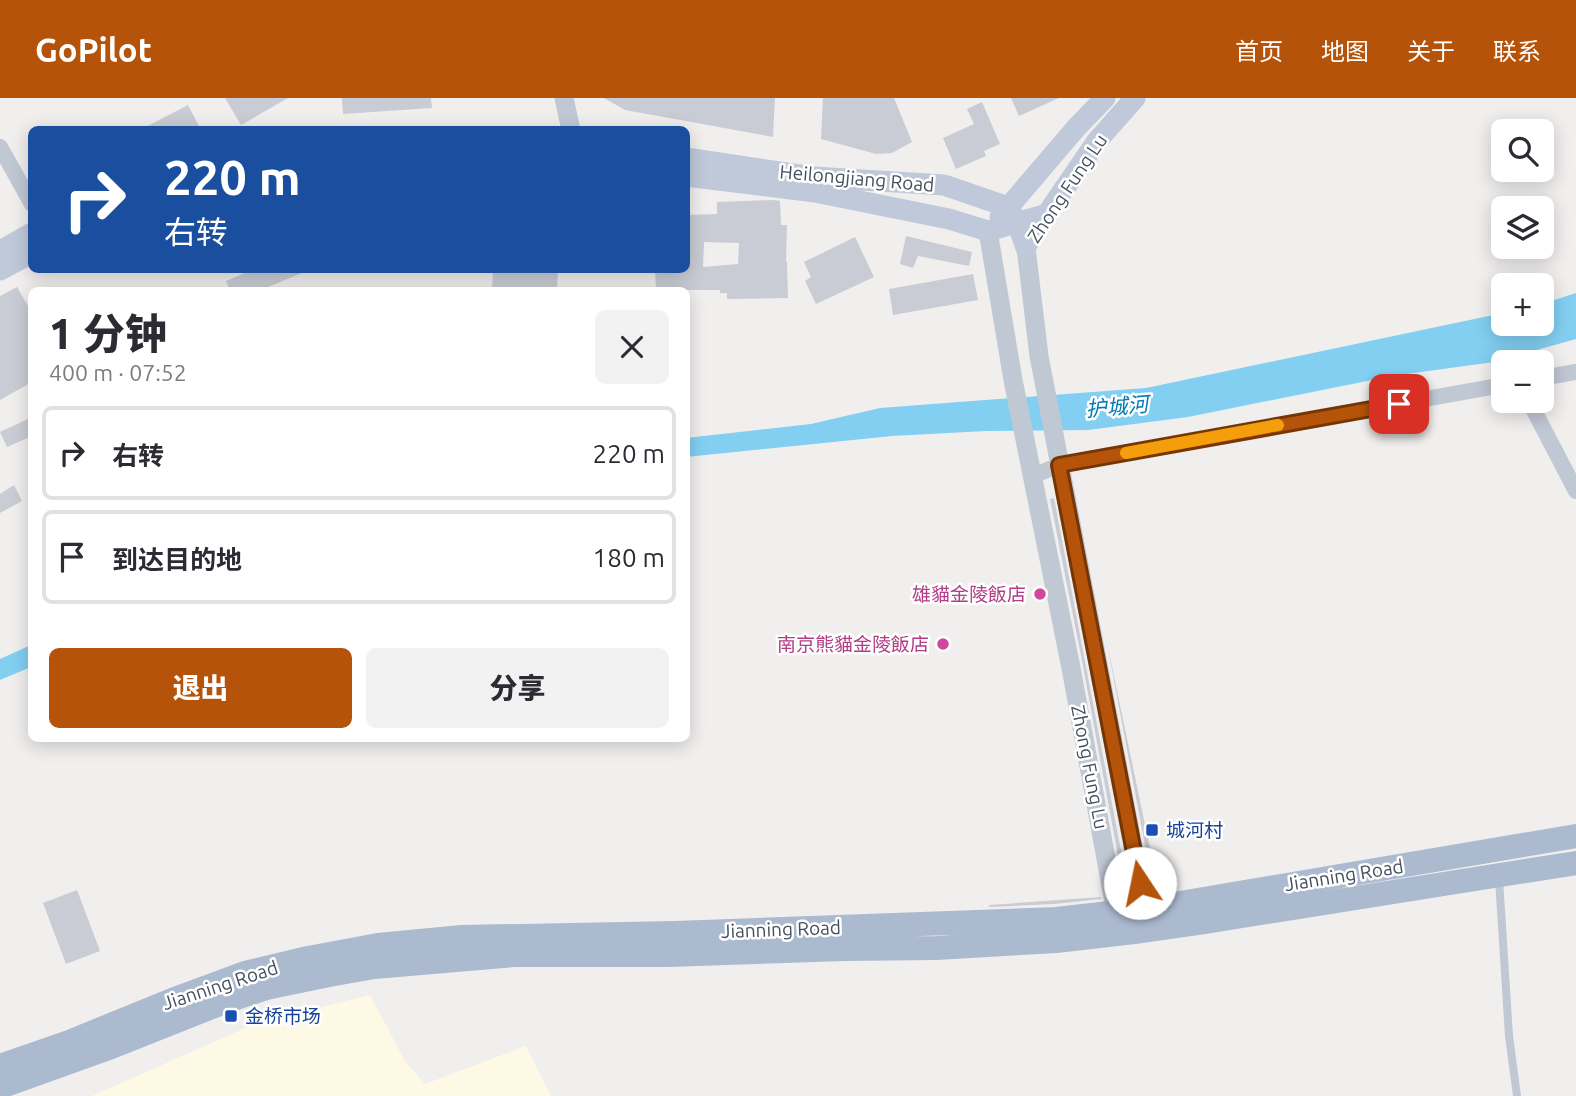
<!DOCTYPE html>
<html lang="zh">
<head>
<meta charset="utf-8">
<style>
	:root { --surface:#fff; --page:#f2f2f3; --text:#2b2b33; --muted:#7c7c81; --line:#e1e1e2; --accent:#b45309 }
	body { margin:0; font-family:Ubuntu,"Noto Sans SC",sans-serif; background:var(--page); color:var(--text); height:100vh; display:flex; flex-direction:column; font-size:26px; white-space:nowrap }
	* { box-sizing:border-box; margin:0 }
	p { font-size:23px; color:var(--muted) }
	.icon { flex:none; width:38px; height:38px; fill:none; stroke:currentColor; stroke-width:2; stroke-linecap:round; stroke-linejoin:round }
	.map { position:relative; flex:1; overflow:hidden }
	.side { position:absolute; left:28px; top:189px; width:662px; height:455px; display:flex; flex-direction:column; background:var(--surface); border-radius:10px; box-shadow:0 4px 18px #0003 }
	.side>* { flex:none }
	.guide { position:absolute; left:28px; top:28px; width:662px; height:147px; border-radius:10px; box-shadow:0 4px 18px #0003; background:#1a4fa0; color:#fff; overflow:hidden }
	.buttons { position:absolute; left:1491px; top:21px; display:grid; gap:14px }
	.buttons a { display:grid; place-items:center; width:63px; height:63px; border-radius:10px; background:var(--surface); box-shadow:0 4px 18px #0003; font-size:35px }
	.pin { position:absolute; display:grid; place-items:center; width:60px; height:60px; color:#fff; margin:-30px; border-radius:14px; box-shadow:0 4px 10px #0006 }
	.me { position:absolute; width:77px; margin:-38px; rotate:349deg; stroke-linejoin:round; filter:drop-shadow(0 0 5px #0008) }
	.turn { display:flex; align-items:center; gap:24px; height:147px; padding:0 21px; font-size:32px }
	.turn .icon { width:91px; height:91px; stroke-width:2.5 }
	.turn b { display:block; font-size:49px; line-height:60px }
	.round { display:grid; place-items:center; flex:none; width:74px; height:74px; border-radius:10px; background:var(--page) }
	.summary { display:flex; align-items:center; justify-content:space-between; height:119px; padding:0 21px }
	h1 { font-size:42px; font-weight:800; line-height:52px }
	.primary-button { display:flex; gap:14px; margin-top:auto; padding:14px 21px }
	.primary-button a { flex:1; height:80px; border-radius:10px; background:var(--accent); color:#fff; font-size:28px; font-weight:800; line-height:80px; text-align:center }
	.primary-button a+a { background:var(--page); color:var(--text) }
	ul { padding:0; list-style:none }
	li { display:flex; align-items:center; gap:21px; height:94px; margin:0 14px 10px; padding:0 7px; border:4px solid var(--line); border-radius:10px }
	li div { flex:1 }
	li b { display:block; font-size:26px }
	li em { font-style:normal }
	header { display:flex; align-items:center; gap:42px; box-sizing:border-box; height:98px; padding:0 35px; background:var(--accent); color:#fff }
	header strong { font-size:33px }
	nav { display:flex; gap:38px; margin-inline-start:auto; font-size:24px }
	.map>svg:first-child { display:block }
	.commercial { fill:#fdf9e5 }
	.water { fill:#83cff2 }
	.building { fill:#c9ccd4; fill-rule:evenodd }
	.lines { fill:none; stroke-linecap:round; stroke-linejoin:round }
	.service { stroke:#c0c8d4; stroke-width:8 }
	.minor { stroke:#c0c8d4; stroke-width:16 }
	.tertiary { stroke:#c0c8d4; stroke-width:19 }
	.secondary { stroke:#bfc9d9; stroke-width:21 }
	.primary { stroke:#abbacf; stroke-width:24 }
	.route-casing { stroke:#753606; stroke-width:18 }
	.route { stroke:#b45309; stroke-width:12 }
	.slow { stroke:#f59e0b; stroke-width:12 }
	.hotel-dot { fill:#d1479c; stroke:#fff; stroke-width:2.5 }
	.transit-dot { fill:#1a4fb4; stroke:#fff; stroke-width:2.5 }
	.labels { text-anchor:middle; stroke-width:5; stroke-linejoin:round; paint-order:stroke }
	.street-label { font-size:19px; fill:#454f5d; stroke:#fff }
	.hotel-label { font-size:19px; fill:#b23c85; stroke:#fff; text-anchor:end }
	.transit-label { font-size:19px; fill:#164399; stroke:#fff; text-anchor:start }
	.water-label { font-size:21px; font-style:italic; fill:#027bb2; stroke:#fff }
</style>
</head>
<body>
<header>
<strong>GoPilot</strong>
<nav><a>首页</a><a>地图</a><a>关于</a><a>联系</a></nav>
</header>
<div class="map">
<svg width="1576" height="998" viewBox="0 0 1576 998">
	<rect width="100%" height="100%" fill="#f1eeee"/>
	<path class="commercial" d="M370,897L405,963L425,986L526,948L551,998H92L254,926Z"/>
	<path class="water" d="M1576,195V241L1494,264L1392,278L1188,319L1088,332L986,333L892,338L686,359V340L811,326L880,310L1146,290L1503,215V226H1542V206Z
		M31,547V569L0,582V561Z"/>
	<path class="building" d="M225,0H288L241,27Z
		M342,0H431L432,10L343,16Z
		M604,0H775L773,39L625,12Z
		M823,0H894L912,44L892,55L876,56L821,41Z
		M1011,0H1059L1019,18Z
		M982,4L1000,46L984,53L986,58L956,71L943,40L974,26L967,11Z
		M188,7L199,28L192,32H140Z
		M774,102L780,103L781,127H787L786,164H787L788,200L727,201V195H720V192H656L655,172H686V117L717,116V104ZM704,144L739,145L738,166L703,169Z
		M906,138L972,154L969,168L918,158L913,170L900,166Z
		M855,139L874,179L816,206L805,183L811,179L804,164Z
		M252,172H309L261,192H230L226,183Z
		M493,172H558L557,192H492Z
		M973,176L978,202L893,217L889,191Z
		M17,189L32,215V284L0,302V198Z
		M32,319V338L7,349L0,334Z
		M14,387L22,403L0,415V396Z
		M1054,400L1129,795L1125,796L1083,568L1050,401Z
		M1106,540L1158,789L1153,790Z
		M77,792L100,853L66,866L43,805Z
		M1101,799V801L1055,806L989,809V807Z"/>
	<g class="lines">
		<path class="service" d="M1499,781L1509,938L1517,998"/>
		<path class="minor" d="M0,49L32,106
			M1542,280L1576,274
			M1529,303L1576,393
			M1033,378L1059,367L1503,287"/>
		<path class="tertiary" d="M564,0L571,32
			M1047,116L1026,150L1039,258L1145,811L1140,821
			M988,133L1013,282L1071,570L1116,815L1124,823"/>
		<path class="secondary" d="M686,60L813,79L944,87L1008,109L1017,124L1026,150
			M686,78L815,94L949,121L988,133L1047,116L1097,43L1135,0
			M1000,119L1076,30L1105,0
			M0,153L32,135
			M0,172L32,155"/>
		<path class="primary" d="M0,968L69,944L172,902L245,875L308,860L378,847L462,839L675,835L1056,821L1145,811L1576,738
			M0,989L106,951L227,903L266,890L329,877L374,869L514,857H668L844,851L936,850L1056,843L1134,834L1204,824L1576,765"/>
	</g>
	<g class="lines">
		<defs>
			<path id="route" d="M1140,785L1059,367L1399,306"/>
		</defs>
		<use href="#route" class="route-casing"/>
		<use href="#route" class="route"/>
		<path class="slow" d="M1126,355L1278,327"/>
	</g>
	<g class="hotel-dot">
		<circle cx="1040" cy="496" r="7"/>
		<circle cx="943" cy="546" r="7"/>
	</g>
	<g class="transit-dot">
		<rect x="1145" y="725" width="14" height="14" rx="3.5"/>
		<rect x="224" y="911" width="14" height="14" rx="3.5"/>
	</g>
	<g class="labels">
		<g class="street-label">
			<text transform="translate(857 80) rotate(5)" y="7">Heilongjiang Road</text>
			<text transform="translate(1067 90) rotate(-56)" y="7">Zhong Fung Lu</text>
			<text transform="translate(1090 669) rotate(79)" y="7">Zhong Fung Lu</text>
			<text transform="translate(1344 777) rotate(-9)" y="7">Jianning Road</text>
			<text transform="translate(781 831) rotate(-2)" y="7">Jianning Road</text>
			<text transform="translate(220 887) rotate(-18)" y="7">Jianning Road</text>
		</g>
		<g class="hotel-label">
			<text x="1026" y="503">雄貓金陵飯店</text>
			<text x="929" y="553">南京熊貓金陵飯店</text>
		</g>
		<g class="transit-label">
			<text x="1166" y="739">城河村</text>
			<text x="245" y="925">金桥市场</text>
		</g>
		<g class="water-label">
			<text transform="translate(1117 309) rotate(-5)" y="7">护城河</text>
		</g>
	</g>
</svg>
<div class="buttons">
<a><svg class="icon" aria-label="search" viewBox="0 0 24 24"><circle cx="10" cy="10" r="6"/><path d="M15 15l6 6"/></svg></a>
<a><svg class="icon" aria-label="layers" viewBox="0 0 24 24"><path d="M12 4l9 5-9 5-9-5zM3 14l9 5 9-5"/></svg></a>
<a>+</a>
<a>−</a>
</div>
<div class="pin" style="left:1399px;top:306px;background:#d93025"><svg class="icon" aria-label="arrive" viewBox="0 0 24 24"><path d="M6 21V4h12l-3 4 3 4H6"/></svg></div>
<svg class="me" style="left:1140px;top:785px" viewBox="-20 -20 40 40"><circle r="19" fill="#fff"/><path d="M0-13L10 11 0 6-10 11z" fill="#b45309"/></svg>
<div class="guide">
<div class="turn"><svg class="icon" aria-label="right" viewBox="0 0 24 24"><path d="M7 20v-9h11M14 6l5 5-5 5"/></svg><div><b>220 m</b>右转</div></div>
</div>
<section class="side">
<div class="summary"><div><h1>1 分钟</h1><p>400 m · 07:52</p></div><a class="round"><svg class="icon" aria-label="close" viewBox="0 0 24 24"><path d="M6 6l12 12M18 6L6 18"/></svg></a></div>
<ul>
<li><svg class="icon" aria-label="right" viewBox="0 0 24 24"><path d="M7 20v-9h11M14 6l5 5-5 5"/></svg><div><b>右转</b></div><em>220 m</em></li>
<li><svg class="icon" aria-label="arrive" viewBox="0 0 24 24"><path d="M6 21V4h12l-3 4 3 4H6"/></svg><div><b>到达目的地</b></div><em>180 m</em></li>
</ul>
<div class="primary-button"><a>退出</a><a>分享</a></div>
</section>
</div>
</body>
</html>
